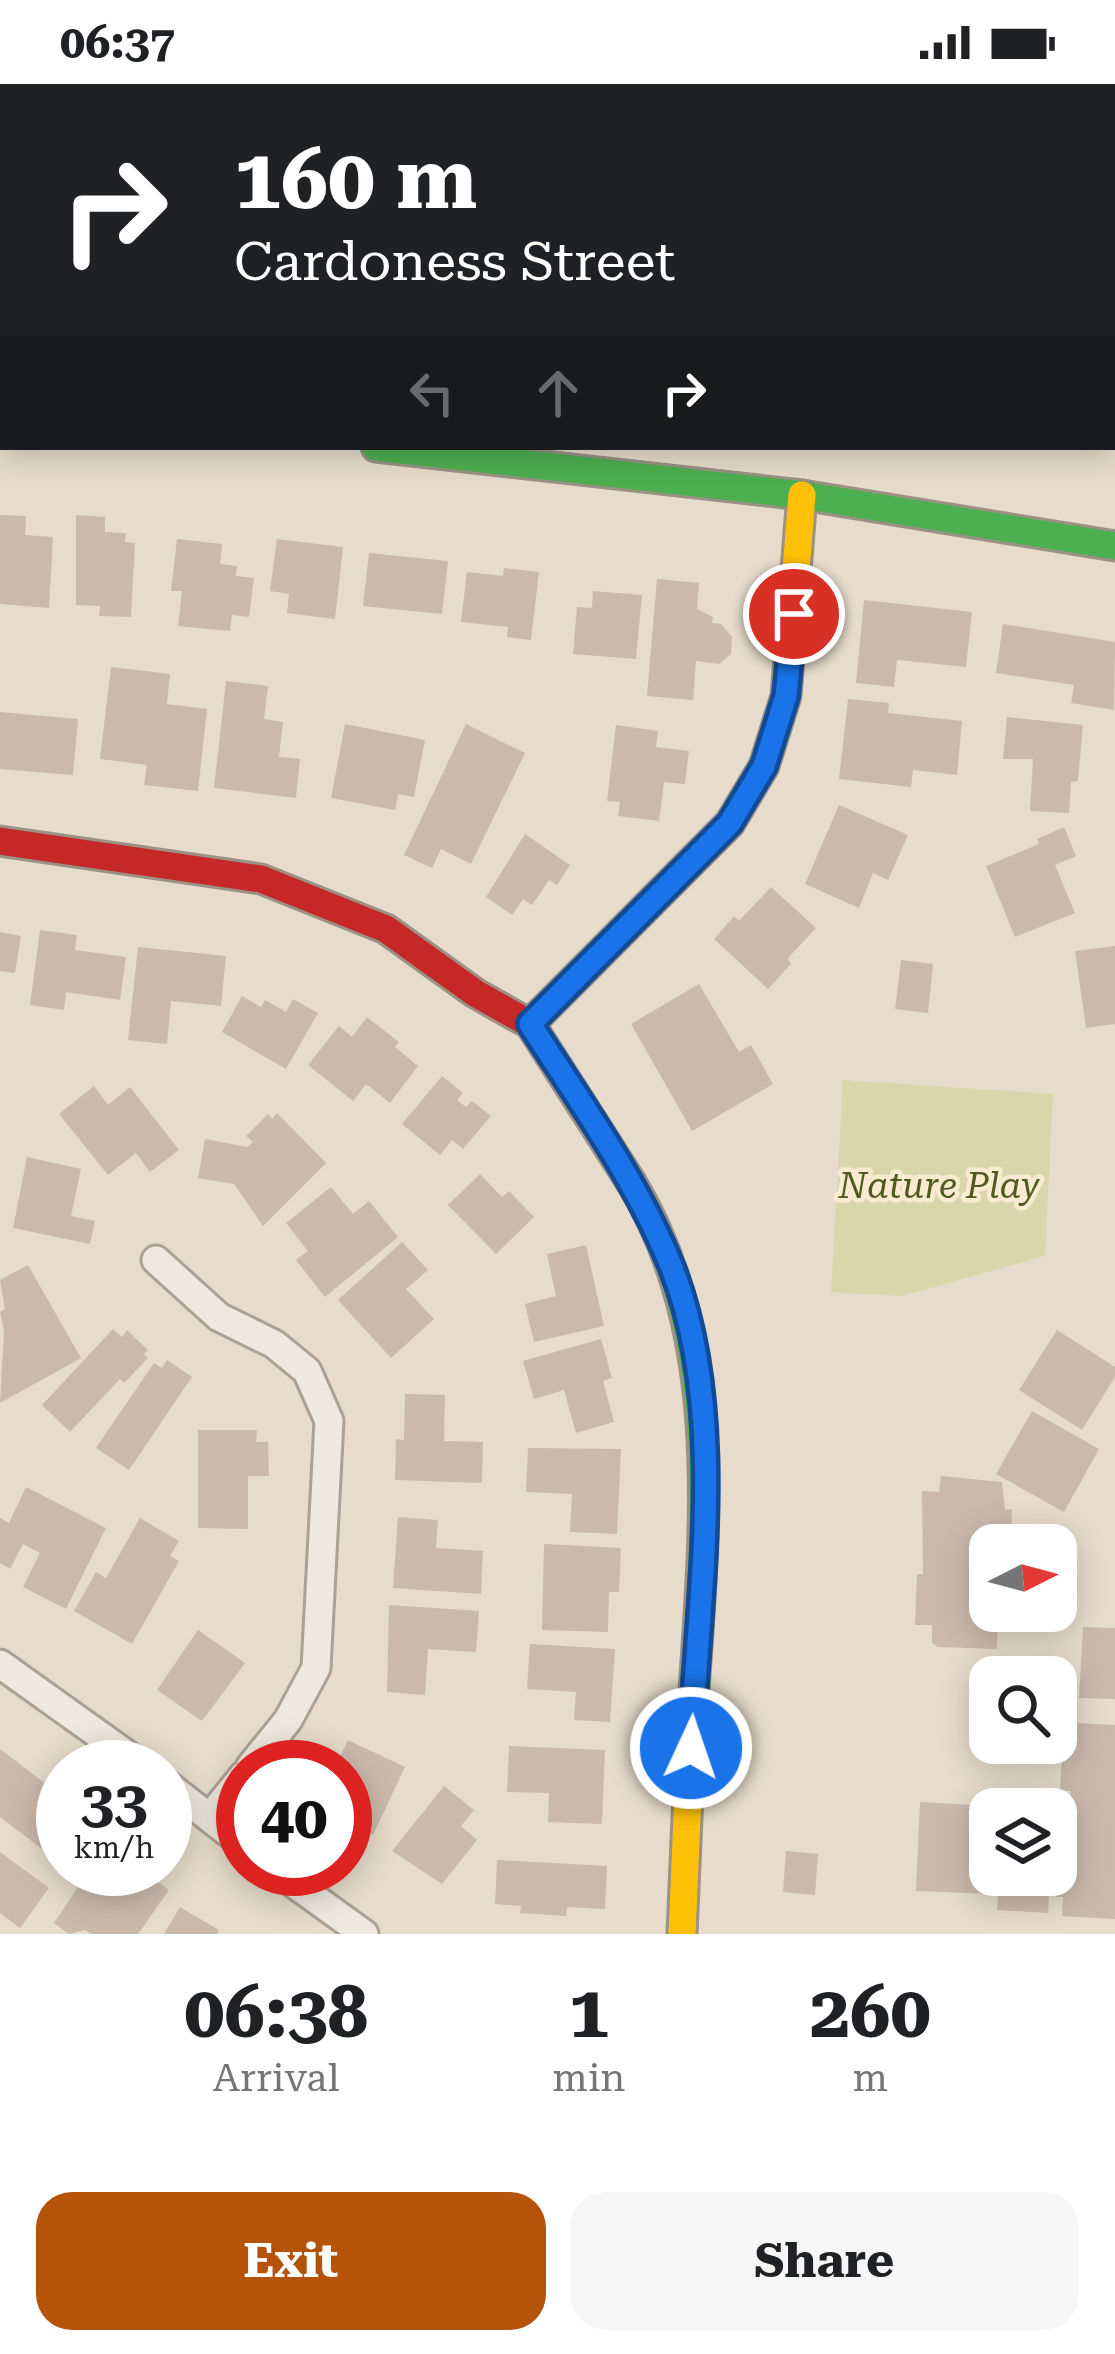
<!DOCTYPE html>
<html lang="en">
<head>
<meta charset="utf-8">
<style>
	:root { --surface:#fff; --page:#f6f6f6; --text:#202124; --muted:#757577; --accent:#b45309 }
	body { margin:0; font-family:"Roboto Serif",serif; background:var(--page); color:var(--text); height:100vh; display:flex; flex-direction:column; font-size:45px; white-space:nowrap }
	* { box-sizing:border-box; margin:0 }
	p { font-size:39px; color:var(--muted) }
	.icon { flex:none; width:66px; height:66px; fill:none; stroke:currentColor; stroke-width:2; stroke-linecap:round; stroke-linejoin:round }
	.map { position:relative; height:1850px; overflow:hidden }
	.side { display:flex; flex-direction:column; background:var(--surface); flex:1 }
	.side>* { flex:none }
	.guide { position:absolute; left:0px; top:0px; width:1116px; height:366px; box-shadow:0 6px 30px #0003; background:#202124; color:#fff; overflow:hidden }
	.needle { width:78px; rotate:84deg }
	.fabs { position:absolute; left:969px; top:1440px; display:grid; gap:24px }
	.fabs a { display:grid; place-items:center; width:108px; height:108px; border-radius:24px; background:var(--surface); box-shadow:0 6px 30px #0003; font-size:60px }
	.speed { position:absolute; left:36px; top:1656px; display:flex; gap:24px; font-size:60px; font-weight:700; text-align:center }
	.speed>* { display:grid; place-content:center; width:156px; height:156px; border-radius:50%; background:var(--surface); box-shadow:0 6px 30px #0003; line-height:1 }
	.speed small { font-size:30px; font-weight:400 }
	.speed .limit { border:18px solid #d22; background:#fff; color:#111 }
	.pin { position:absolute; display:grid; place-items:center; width:102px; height:102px; color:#fff; margin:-51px; border:6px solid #fff; border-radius:50%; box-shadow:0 3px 12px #0007 }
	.me { position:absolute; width:132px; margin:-66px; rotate:3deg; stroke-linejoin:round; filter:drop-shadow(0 0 9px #0008) }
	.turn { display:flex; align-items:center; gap:42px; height:252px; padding:0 36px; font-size:54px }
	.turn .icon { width:156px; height:156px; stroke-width:2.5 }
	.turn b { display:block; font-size:84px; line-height:102px }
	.lanes { display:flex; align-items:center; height:114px; padding:0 36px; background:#0003; justify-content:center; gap:60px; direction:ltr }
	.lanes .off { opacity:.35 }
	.eta { display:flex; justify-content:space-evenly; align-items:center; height:204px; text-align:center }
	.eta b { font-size:72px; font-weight:700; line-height:84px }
	.action { display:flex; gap:24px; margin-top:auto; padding:24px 36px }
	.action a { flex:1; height:138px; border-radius:36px; background:var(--accent); color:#fff; font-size:48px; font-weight:700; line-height:138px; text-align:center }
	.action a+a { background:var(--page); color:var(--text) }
	.status { display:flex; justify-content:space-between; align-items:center; height:84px; padding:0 60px; background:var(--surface); direction:ltr }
	.status svg { height:33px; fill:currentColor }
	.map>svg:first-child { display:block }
	.green { fill:#dad6ac }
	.building { fill:#cbb9ac }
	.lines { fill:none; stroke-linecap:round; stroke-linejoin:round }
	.street-casing { stroke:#aca195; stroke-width:33 }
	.fast-casing { stroke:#9b9185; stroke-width:33 }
	.slow-casing { stroke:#9b9185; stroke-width:33 }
	.jam-casing { stroke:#9b9185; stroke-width:33 }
	.street { stroke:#eee8de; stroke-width:27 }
	.fast { stroke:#4caf50; stroke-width:27 }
	.slow { stroke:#ffc107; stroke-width:27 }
	.jam { stroke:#c62828; stroke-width:27 }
	.route-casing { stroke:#114b97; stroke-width:30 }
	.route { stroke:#1a73e8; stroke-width:21 }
	.labels { text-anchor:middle; stroke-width:9; stroke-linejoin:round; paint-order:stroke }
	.park-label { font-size:36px; font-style:italic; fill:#505a20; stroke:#f9ead0 }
</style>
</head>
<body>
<div class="status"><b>06:37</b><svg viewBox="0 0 49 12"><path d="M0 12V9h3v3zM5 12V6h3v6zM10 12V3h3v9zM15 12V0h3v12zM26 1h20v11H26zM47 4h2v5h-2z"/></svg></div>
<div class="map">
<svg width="1115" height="1850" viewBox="0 0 1115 1850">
	<rect width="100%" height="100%" fill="#e7dccb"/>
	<path class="green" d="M843,996L1053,1010L1045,1172L902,1212L831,1208Z"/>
	<path class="building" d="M0,431L26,432L25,451L53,453L49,524L0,520Z
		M76,431L105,433V448L126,449L125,458L135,459L131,533L99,532L100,522L76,521Z
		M177,455L222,460L220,480L237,482L236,492L254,494L249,533L232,531L230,547L178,542L182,507H171Z
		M277,455L343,463L335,535L287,529L289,510L270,507Z
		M369,469L448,477L442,530L363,522Z
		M504,484L539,488L531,556L507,553L508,543L461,538L467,488L503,492Z
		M657,495L699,499L697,525L713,533L712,539L721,540L732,553L731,570L719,580L696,577L693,616L647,612Z
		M593,507L642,511L636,575L573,570L577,523L592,524Z
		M864,516L972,528L966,583L897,576L894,603L856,599Z
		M1003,540L1115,558L1114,626L1071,619L1074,601L996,589Z
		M111,583L170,590L167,620L207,625L198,707L144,701L147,681L100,675Z
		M226,597L268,602L264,635L283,638L279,673L300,675L296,714L214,704Z
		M848,615L889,619L888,629L962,637L957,691L913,686L911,703L839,695Z
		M0,628L78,635L73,691L0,685Z
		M1007,633L1083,641L1078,697L1071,698L1069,729L1030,727L1033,675H1003Z
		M345,640L425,656L414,713L398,710L395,726L331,714Z
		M466,640L525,669L471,780L441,765L432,784L404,771Z
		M616,641L658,647L656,663L689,667L685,700L664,698L659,737L618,732L620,718L607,717Z
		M839,721L908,751L888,796L873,789L859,824L805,800Z
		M1064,743L1076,772L1055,781L1075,829L1015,853L986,782L1039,760L1037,755Z
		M525,750L570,781L557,801L549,796L532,821L523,815L512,831L486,813Z
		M771,803L816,844L788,874L791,880L768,905L714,855L734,832L739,837Z
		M40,846L77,851L75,866L126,873L120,916L66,908L64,926L30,921Z
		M0,848L21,852L15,889L0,887Z
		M1115,862V940L1086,944L1075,867Z
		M138,863L226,872L221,922L171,917L167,960L128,956Z
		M901,876L933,880L928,929L895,925Z
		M699,900L739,968L751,961L773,1000L692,1047L631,940Z
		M242,912L261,923L265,916L286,928L293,915L318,929L286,985L222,948Z
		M367,933L399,958L395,963L418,982L390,1019L366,1000L353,1017L308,981L339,942L352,953Z
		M442,992L463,1009L457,1016L466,1023L472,1017L491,1032L463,1065L452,1056L440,1071L402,1040Z
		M94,1002L108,1021L130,1003L179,1066L150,1088L136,1069L108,1091L59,1030Z
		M277,1029L326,1079L263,1142L234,1100L198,1094L205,1055L247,1063L253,1058L246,1052L268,1030L272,1035Z
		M27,1073L81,1085L71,1132L95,1137L90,1160L13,1144Z
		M480,1090L502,1113L509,1107L534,1133L496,1170L448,1121Z
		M331,1103L353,1130L369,1117L398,1153L325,1213L296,1176L308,1167L286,1139Z
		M402,1158L428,1186L406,1205L434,1235L391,1274L338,1216Z
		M586,1161L604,1242L534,1258L525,1220L556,1212L547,1170Z
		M28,1181L81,1274L0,1319L4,1247L0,1228L5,1225L0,1196Z
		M113,1245L122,1253L127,1246L148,1266L144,1270L148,1274L124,1299L120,1295L70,1348L42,1321Z
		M1057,1246L1115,1283V1293L1082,1346L1019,1306Z
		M601,1255L612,1294L603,1297L614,1338L576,1349L564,1306L534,1315L523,1277Z
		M167,1276L192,1293L129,1386L96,1364L154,1279L162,1284Z
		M405,1310L445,1311L444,1357L483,1358L482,1399L395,1396L396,1355L404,1356Z
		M1032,1327L1099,1365L1064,1428L996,1390Z
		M198,1346H257L256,1358H268L269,1392H248V1445L198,1444Z
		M528,1364L621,1365L617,1450L570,1448L572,1410L526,1408Z
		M941,1392L1002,1398L1005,1426L1012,1425L1011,1461H990V1527H998L997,1565L938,1563L932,1559V1541H915L917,1490H923L922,1407L939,1408Z
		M26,1403L106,1444L66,1525L23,1503L40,1469L23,1460L10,1485L0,1479V1434L9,1439Z
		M398,1433L438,1436L436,1464L483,1467L481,1510L393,1504Z
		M140,1434L179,1457L170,1472L179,1477L132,1560L74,1527L96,1488L106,1494Z
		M544,1460L621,1464L619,1508H609L608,1548L542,1546Z
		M389,1521L479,1527L476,1568L428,1565L425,1611L387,1608Z
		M1083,1543L1115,1544V1615L1079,1614Z
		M198,1546L245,1579L202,1637L157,1606Z
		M530,1560L615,1565L610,1638L574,1636L576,1608L527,1605Z
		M1075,1639L1115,1641V1835L1062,1832L1063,1813H1056L1058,1763H1068L1071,1707L1060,1706L1063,1655L1074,1656Z
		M348,1656L405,1683L373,1751L345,1738V1683H335Z
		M509,1662L605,1666L602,1740L548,1738L549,1709L507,1708Z
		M0,1665L63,1713V1781L0,1733Z
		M444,1702L474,1726L461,1742L477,1756L442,1800L392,1767Z
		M920,1718L990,1722V1810L916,1807Z
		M786,1767L818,1770L815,1811L783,1808Z
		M0,1768L49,1804L20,1844L0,1829Z
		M497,1776L607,1782L605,1825L567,1823L566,1832L520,1829L521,1822L495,1820Z
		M90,1785H138L169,1806L138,1850H91L85,1846L69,1850L54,1839Z
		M999,1791H1050L1048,1829L997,1826Z
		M180,1823L219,1846L217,1850H164Z"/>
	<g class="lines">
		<defs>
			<path id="street" d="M799,0L804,3
				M391,3L394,0
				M1113,51H1115
				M0,328H3
				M156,1176L219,1233L274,1260L307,1287L329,1337L316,1584L288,1636L250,1683
				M0,1580L144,1683
				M165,1699L243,1760
				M210,1733L243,1692
				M274,1785L364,1850"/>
			<path id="fast" d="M376,363L802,411L1115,462
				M631,1098C737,1271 698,1495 689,1687"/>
			<path id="slow" d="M530,940L730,739L764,682L786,612L802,411
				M682,1850L689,1687"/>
			<path id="jam" d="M0,757L261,795L386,845L475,909L530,940L631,1098"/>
		</defs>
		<use href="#street" class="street-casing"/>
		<use href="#fast" class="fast-casing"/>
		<use href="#slow" class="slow-casing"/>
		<use href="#jam" class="jam-casing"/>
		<use href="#street" class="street"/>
		<use href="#fast" class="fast"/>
		<use href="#slow" class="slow"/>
		<use href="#jam" class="jam"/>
	</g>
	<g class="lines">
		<defs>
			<path id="route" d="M691,1664C698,1513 729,1329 672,1184C637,1097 581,1019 530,940L730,739L764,682L786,612L794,530"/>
		</defs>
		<use href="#route" class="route-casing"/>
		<use href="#route" class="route"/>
	</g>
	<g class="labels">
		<g class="park-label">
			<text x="939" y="1114">Nature Play</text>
		</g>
	</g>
</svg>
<div class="fabs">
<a><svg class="needle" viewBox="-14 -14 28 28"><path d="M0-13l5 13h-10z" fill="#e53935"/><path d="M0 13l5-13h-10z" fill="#757577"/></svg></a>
<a><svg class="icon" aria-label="search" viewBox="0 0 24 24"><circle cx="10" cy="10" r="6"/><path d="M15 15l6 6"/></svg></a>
<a><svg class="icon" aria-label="layers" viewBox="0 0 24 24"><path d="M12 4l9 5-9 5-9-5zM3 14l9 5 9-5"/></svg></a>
</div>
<div class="speed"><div>33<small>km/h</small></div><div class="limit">40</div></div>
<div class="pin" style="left:794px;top:530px;background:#d93025"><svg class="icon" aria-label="arrive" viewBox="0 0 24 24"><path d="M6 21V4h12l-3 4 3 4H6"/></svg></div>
<svg class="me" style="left:691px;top:1664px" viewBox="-20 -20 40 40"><circle r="17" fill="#1a73e8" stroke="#fff" stroke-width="3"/><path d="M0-11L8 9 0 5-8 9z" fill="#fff"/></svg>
<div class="guide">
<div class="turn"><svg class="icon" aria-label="right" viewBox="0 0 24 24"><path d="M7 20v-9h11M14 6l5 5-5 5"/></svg><div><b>160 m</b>Cardoness Street</div></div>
<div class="lanes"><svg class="icon off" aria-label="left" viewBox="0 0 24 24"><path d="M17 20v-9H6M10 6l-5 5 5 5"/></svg><svg class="icon off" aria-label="ahead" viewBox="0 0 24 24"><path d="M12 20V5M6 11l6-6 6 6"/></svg><svg class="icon" aria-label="right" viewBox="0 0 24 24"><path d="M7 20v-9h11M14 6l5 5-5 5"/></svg></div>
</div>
</div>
<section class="side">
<div class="eta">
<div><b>06:38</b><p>Arrival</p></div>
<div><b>1</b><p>min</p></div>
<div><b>260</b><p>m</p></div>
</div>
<div class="action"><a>Exit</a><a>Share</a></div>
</section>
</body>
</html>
